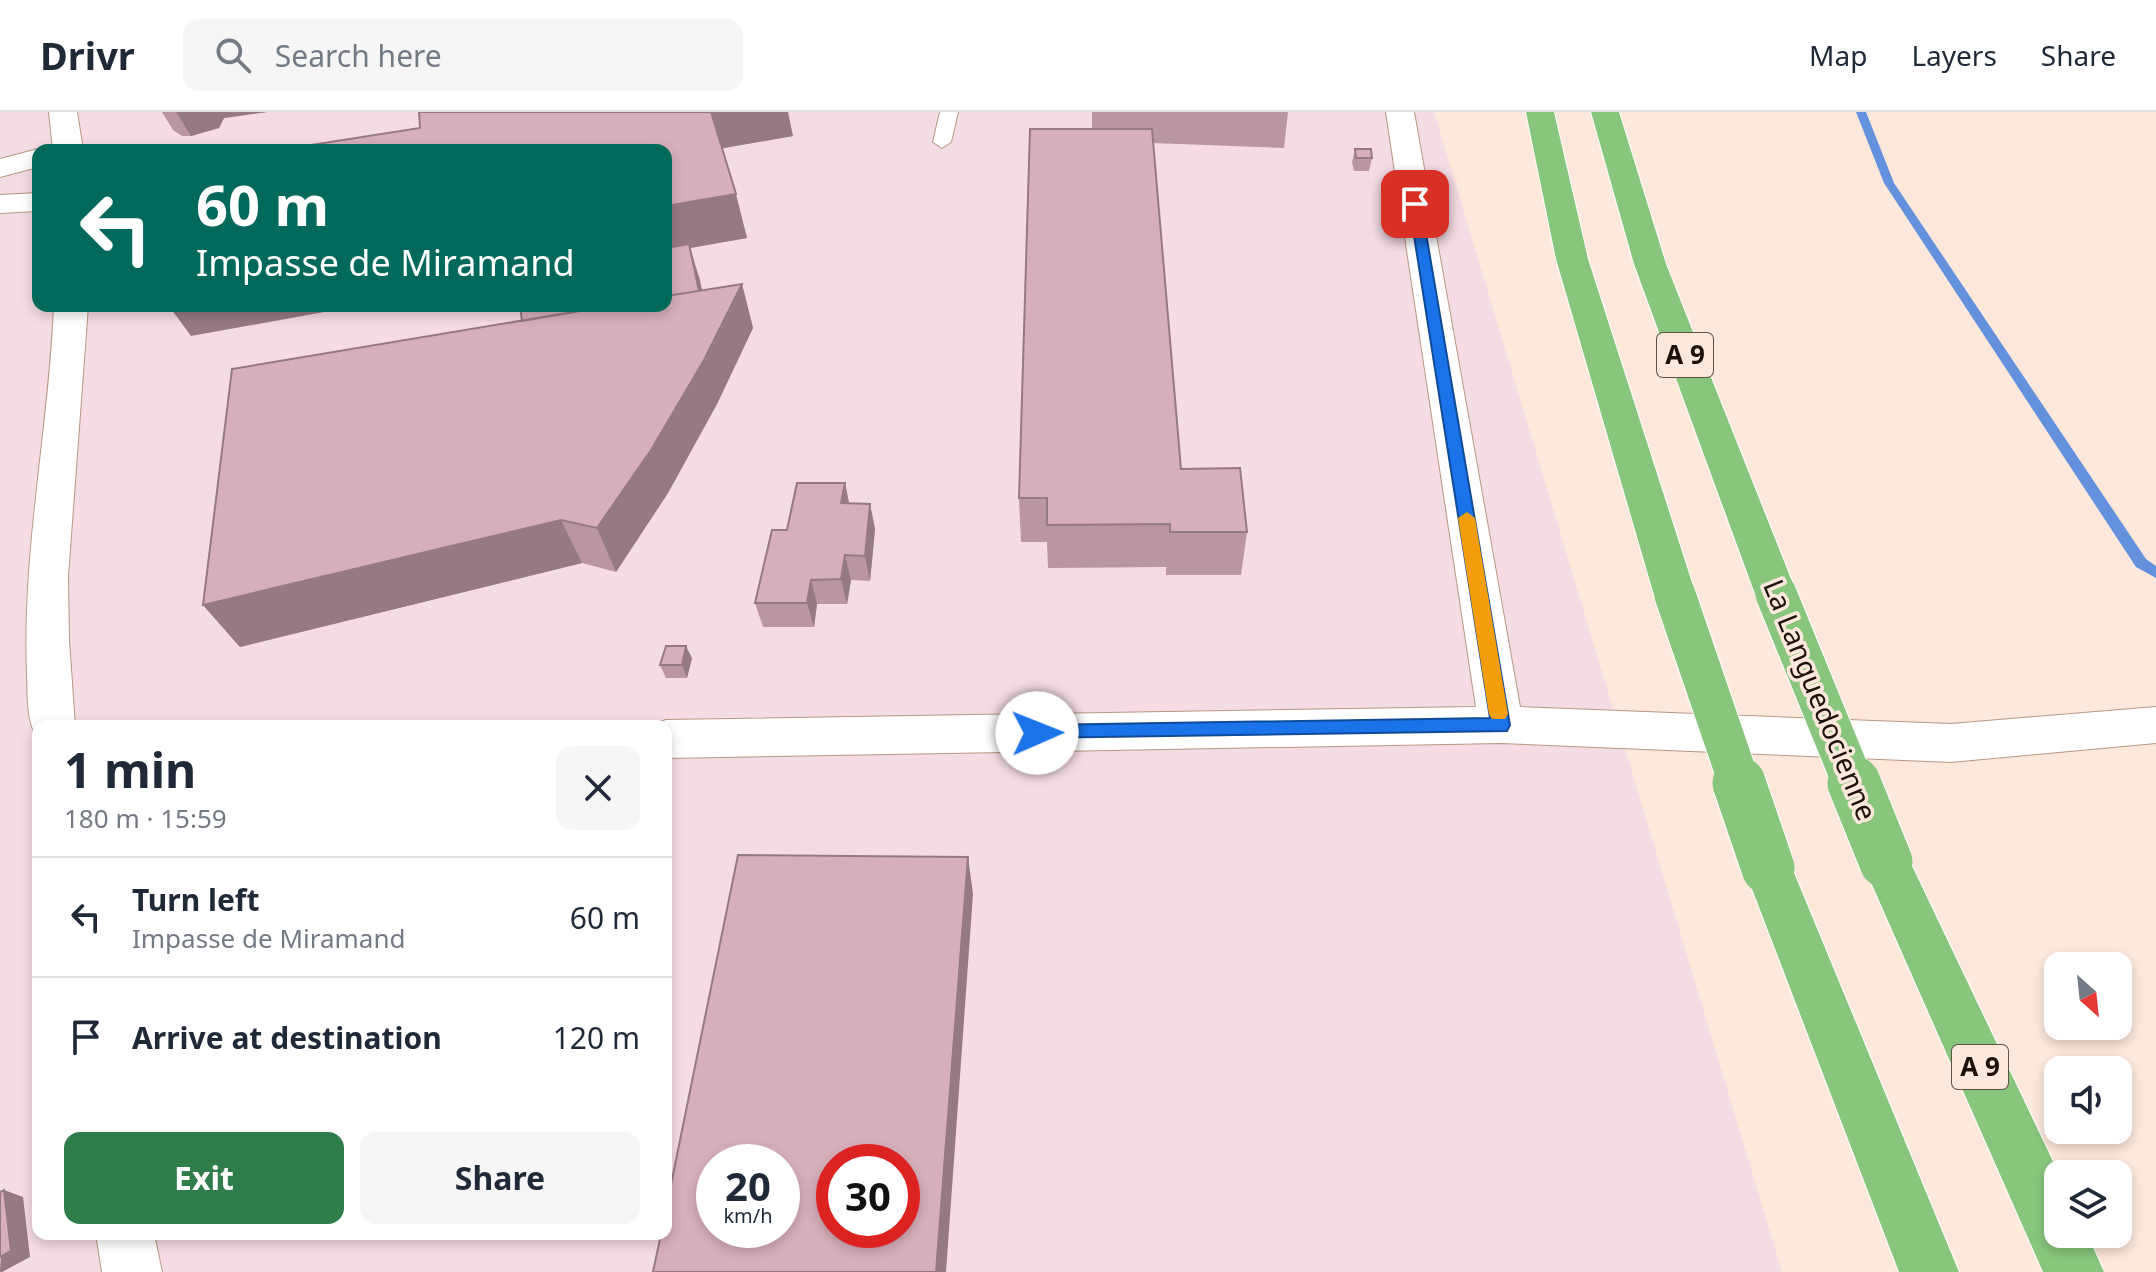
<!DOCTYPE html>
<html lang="en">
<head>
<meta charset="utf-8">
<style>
	:root { --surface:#fff; --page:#f6f6f7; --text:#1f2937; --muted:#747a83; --line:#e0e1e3; --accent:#307d4c }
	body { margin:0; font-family:"Noto Sans",sans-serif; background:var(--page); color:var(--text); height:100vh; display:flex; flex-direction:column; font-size:30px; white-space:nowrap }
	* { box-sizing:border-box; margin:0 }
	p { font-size:26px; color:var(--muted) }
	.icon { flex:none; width:44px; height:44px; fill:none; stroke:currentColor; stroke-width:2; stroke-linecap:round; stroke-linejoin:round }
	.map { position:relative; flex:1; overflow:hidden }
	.side { position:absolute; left:32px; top:608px; width:640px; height:520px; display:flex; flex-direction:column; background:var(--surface); border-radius:16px; box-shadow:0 4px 12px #0003 }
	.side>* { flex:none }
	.top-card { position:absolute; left:32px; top:32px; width:640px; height:168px; border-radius:16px; box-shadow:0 4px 12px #0003; background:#00695c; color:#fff; overflow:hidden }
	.needle { width:52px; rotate:153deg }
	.buttons { position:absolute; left:2044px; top:840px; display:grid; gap:16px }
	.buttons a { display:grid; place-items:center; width:88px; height:88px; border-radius:16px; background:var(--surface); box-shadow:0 4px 12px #0003; font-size:40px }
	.speed { position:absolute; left:696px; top:1032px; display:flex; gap:16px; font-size:40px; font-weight:700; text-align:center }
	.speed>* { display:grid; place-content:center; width:104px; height:104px; border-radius:50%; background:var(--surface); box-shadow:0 4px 12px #0003; line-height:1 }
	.speed small { font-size:20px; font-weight:400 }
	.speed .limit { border:12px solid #d22; background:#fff; color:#111 }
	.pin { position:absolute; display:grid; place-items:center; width:68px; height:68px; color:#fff; margin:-34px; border-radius:16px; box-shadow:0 4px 12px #0006 }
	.me { position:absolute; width:88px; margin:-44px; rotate:89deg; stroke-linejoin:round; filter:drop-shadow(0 0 6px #0008) }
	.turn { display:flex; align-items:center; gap:28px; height:168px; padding:0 32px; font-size:36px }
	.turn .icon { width:104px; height:104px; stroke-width:2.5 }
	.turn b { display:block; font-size:56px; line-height:68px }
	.round { display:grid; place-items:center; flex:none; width:84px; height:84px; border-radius:16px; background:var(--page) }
	.headline { display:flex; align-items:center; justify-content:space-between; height:136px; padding:0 32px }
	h1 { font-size:48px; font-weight:700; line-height:60px }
	.cta { display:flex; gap:16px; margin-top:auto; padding:16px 32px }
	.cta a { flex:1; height:92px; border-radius:16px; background:var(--accent); color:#fff; font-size:32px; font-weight:700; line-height:92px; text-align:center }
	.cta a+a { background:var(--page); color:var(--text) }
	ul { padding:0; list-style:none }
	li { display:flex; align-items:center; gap:24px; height:120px; padding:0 32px; border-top:2px solid var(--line) }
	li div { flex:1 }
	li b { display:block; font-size:30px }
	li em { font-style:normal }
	header { display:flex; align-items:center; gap:48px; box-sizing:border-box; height:112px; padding:0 40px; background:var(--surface); border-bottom:2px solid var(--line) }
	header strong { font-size:38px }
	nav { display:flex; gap:44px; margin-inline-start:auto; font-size:28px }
	.search { width:560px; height:72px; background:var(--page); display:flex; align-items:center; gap:20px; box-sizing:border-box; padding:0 28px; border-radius:16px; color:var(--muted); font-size:30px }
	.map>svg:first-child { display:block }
	.industrial { fill:#f5dbe3; fill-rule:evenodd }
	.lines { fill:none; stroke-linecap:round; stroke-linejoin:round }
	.stream { fill:#6391dd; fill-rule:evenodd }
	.service-casing { stroke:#b89783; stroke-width:2 }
	.minor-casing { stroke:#b89783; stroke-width:2 }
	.motorway-casing { stroke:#fff; stroke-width:2 }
	.service { fill:#fff; fill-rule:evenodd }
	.minor { fill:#fff; fill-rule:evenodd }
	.motorway { fill:#88c67d; fill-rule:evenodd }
	.motorway-bridge-far1-casing { stroke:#fff; stroke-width:43; stroke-linecap:butt }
	.motorway-bridge-casing { stroke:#fff; stroke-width:55; stroke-linecap:butt }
	.motorway-bridge-far1 { stroke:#88c67d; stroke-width:41 }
	.motorway-bridge { stroke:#88c67d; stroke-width:53 }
	.wall { fill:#b996a1 }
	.shaded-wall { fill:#967a83 }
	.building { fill:#d7afbb; stroke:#967a83; stroke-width:2; fill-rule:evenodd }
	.route { fill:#1a73e8; stroke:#114b97; stroke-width:2 }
	.slow { fill:#f59e0b }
	.labels { text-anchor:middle; stroke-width:7; stroke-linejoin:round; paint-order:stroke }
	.shield { fill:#fee8dc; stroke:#605148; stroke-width:2 }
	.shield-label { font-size:26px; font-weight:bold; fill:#1c1009 }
	.street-label { font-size:28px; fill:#1c1009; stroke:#fee8dc }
</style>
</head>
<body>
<header>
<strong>Drivr</strong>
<div class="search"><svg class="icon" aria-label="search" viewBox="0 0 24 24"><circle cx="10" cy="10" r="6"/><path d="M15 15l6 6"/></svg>Search here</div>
<nav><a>Map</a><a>Layers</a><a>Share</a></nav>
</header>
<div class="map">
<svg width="2156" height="1160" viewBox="0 0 2156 1160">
	<rect width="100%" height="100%" fill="#fee8dc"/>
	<path class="industrial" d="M0,0H1434L1782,1160H0ZM38,38H666V194H38ZM38,614H666V1122H38ZM714,1050H782V1118H714ZM834,1050H902V1118H834Z"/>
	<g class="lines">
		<path class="stream" d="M1856,0H1866L1894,71L2146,447L2156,454V466L2136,455L1884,71Z"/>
		<defs>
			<path id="service" d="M940,0H958L951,30L942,36L933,30Z"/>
			<path id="minor" d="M49,0H77L83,38H53Z
				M1386,0H1414L1520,595L1951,612L2156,595V631L1951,650L1501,631L666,646V614H650L666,608L1476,595Z
				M38,37L41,38H38V55L0,65V47Z
				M38,81V99L0,101V83Z
				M54,194H88L68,464L69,528L75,614H38V627C26,609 28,584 27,562C22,438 49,317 54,194Z
				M96,1122H154L162,1160H102Z"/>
			<path id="motorway" d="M1526,0H1554L1588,147L1696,483L1690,494L1675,498L1660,494L1654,483L1556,147Z
				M1591,0H1619L1666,152L1797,482L1791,493L1776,497L1761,493L1755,482L1634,152Z
				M1886,728L1903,735L2059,1062L2058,1122H2087L2104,1160H2043L1862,750L1869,735Z
				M1768,734L1785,741L1792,756L1959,1160H1899L1744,756L1751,741Z"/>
		</defs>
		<use href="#service" class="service-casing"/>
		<use href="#minor" class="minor-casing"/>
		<use href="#motorway" class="motorway-casing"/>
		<use href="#service" class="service"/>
		<use href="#minor" class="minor"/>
		<use href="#motorway" class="motorway"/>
		<defs>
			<path id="motorway-bridge-far1" d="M1776,482L1854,673
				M1675,483L1740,673"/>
			<path id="motorway-bridge" d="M1739,671L1768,756
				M1854,671L1886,750"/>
		</defs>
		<use href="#motorway-bridge-far1" class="motorway-bridge-far1-casing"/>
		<use href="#motorway-bridge" class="motorway-bridge-casing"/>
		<use href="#motorway-bridge-far1" class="motorway-bridge-far1"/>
		<use href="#motorway-bridge" class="motorway-bridge"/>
	</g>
	<path class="wall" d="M162,0H267L224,6L219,16L191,24H182L173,18Z
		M1092,0H1288L1284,36L1153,31L1181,357L1247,420L1241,463H1166V455L1048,456L1047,430H1021L1019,386L1092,17Z
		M420,16L793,24L722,36L747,126L690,136L702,178L742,172L753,216L717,292L668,381L616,460L582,451L240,535L203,493L666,194Z
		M1355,37L1372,46L1369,59H1354L1352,50Z
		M845,371L849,391L870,392L875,417L870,469L851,468L847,492H817L814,515H763L755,491L787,418Z
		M692,546L687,566H666L660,553Z"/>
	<path class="shaded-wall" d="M176,0H267L224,6L219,16L191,24Z
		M710,0H788L793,24L719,37Z
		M736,82L747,126L690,136L700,168L711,223L666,140V94Z
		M742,172L753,216L717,292L668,381L616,460L597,416Z
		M169,194H336L335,198L191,224Z
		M845,371L850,396L841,391Z
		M870,392L875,417L870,469L865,444Z
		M561,408L582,451L240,535L203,493Z
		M845,443L851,468L847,492L841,467Z
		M811,468L817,492L814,515L807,491Z
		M686,534L692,546L687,566L682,553Z
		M968,745L973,782L946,1160H936Z
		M4,1078L23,1085L30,1145L2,1160H0Z"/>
	<path class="building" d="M419,0H711L736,82L666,94V38H279L420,16Z
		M1030,17H1152L1181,357L1240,356L1247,420H1170V412L1047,413V386H1019Z
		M1355,37H1371L1372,46H1356Z
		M689,132L699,179L666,184V136Z
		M742,172L704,248L651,338L597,416L561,408L203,493L232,257L609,194H666V184Z
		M520,194H609L522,209Z
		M797,371H845L841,391L870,392L865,444L845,443L841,467L811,468L807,491H755L772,418H787Z
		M666,534H686L682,553H660Z
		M738,743L968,745L936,1160H653L661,1122H666V1097ZM714,1050H782V1118H714ZM834,1050H902V1118H834Z
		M4,1078L11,1139L0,1145V1080Z"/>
	<path class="route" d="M1415,88L1421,92L1510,613L1507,619L1030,626L1028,621L1030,616L1037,613L1490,606L1409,92Z"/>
	<path class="slow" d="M1467,400L1475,406L1508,602L1505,607H1492L1489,602L1458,406Z"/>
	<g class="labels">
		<g class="shield">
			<rect x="1657" y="221" width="56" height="44" rx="6"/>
			<rect x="1952" y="933" width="56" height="44" rx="6"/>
		</g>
		<g class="shield-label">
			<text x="1685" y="252">A 9</text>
			<text x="1980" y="964">A 9</text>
		</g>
		<g class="street-label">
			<text transform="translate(1820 588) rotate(68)" y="10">La Languedocienne</text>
		</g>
	</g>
</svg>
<div class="buttons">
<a><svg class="needle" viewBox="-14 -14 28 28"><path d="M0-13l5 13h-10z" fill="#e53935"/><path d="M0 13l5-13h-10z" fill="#747a83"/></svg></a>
<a><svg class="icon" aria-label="sound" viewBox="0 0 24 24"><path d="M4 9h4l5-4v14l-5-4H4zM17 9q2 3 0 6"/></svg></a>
<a><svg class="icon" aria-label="layers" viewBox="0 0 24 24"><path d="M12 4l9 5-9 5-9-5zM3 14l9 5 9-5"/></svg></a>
</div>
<div class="speed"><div>20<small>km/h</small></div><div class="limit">30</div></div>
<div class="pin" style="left:1415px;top:92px;background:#d93025"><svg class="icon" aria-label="arrive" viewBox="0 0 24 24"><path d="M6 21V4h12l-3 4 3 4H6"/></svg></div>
<svg class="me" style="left:1037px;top:621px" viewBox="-20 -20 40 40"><circle r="19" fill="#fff"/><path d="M0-13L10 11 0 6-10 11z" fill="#1a73e8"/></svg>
<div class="top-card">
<div class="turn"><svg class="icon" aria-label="left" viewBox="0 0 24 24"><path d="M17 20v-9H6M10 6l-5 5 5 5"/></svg><div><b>60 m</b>Impasse de Miramand</div></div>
</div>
<section class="side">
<div class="headline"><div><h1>1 min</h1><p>180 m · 15:59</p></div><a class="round"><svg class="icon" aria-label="close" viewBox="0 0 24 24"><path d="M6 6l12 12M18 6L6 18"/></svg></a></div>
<ul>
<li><svg class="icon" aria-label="left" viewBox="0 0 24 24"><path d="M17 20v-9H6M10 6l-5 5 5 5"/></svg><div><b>Turn left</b><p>Impasse de Miramand</p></div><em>60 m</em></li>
<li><svg class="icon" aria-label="arrive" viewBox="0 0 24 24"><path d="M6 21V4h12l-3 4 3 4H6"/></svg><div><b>Arrive at destination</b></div><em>120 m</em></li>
</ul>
<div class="cta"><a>Exit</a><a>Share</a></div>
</section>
</div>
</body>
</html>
